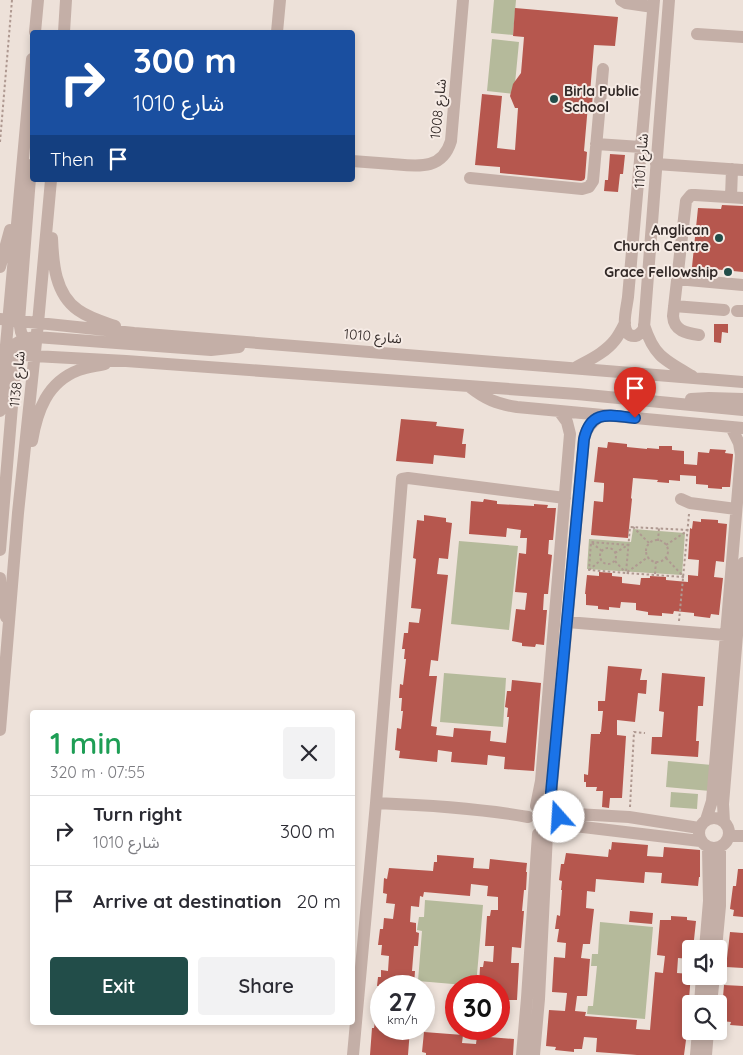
<!DOCTYPE html>
<html lang="en">
<head>
<meta charset="utf-8">
<style>
	:root { --surface:#fff; --page:#f2f2f3; --text:#2b2b33; --muted:#7c7c81; --line:#e1e1e2; --accent:#224d49 }
	body { margin:0; font-family:Quicksand,"Noto Sans Arabic",sans-serif; background:var(--page); color:var(--text); height:100vh; display:flex; flex-direction:column; font-size:19px; white-space:nowrap }
	* { box-sizing:border-box; margin:0 }
	p { font-size:16px; color:var(--muted) }
	.icon { flex:none; width:28px; height:28px; fill:none; stroke:currentColor; stroke-width:2; stroke-linecap:round; stroke-linejoin:round }
	.map { position:relative; flex:1; overflow:hidden }
	.side { position:absolute; left:30px; top:710px; width:325px; height:315px; display:flex; flex-direction:column; background:var(--surface); border-radius:5px; box-shadow:0 2px 8px #0003 }
	.side>* { flex:none }
	.top-card { position:absolute; left:30px; top:30px; width:325px; height:152px; border-radius:5px; box-shadow:0 2px 8px #0003; background:#1a4fa0; color:#fff; overflow:hidden }
	.tools { position:absolute; left:682px; top:940px; display:grid; gap:10px }
	.tools a { display:grid; place-items:center; width:45px; height:45px; border-radius:5px; background:var(--surface); box-shadow:0 2px 8px #0003; font-size:25px }
	.speed { position:absolute; left:370px; top:975px; display:flex; gap:10px; font-size:25px; font-weight:700; text-align:center }
	.speed>* { display:grid; place-content:center; width:65px; height:65px; border-radius:50%; background:var(--surface); box-shadow:0 2px 8px #0003; line-height:1 }
	.speed small { font-size:12px; font-weight:400 }
	.speed .limit { border:8px solid #d22; background:#fff; color:#111 }
	.pin { position:absolute; display:grid; place-items:center; width:42px; height:42px; color:#fff; margin:-51px -21px; border-radius:50% 50% 50% 0; rotate:-45deg; box-shadow:0 0 5px #0007 }
	.pin .icon { rotate:45deg }
	.me { position:absolute; width:55px; margin:-28px; rotate:341deg; stroke-linejoin:round; filter:drop-shadow(0 0 4px #0008) }
	.turn { display:flex; align-items:center; gap:18px; height:105px; padding:0 20px; font-size:22px }
	.turn .icon { width:65px; height:65px; stroke-width:2.5 }
	.turn b { display:block; font-size:35px; line-height:42px }
	.then { display:flex; align-items:center; height:48px; padding:0 20px; background:#0003; gap:10px; font-size:19px }
	.round { display:grid; place-items:center; flex:none; width:52px; height:52px; border-radius:5px; background:var(--page) }
	.summary { display:flex; align-items:center; justify-content:space-between; height:85px; padding:0 20px }
	h1 { font-size:30px; font-weight:600; line-height:38px; color:#1e9e55 }
	.cta { display:flex; gap:10px; margin-top:auto; padding:10px 20px }
	.cta a { flex:1; height:58px; border-radius:5px; background:var(--accent); color:#fff; font-size:20px; font-weight:600; line-height:58px; text-align:center }
	.cta a+a { background:var(--page); color:var(--text) }
	ul { padding:0; list-style:none }
	li { display:flex; align-items:center; gap:15px; height:70px; padding:0 20px; border-top:1px solid var(--line) }
	li div { flex:1 }
	li b { display:block; font-size:19px }
	li em { font-style:normal }
	.map>svg:first-child { display:block }
	.green { fill:#b5ba9b }
	.building { fill:#b6574e }
	.lines { fill:none; stroke-linecap:round; stroke-linejoin:round }
	.path { stroke:#af9991; stroke-width:2; stroke-dasharray:2.5 2.5; stroke-linecap:butt }
	.minor { stroke:#c4afa7; stroke-width:12 }
	.route-casing { stroke:#114b97; stroke-width:12 }
	.route { stroke:#1a73e8; stroke-width:9 }
	.poi-dot { fill:#224d49; stroke:#f6ebe5; stroke-width:2 }
	.labels { text-anchor:middle; stroke-width:4; stroke-linejoin:round; paint-order:stroke }
	.poi-label { font-size:14px; font-weight:bold; fill:#312826; stroke:#f6ebe5; text-anchor:end }
	.street-label { font-size:14px; fill:#312826; stroke:#f6ebe5 }
</style>
</head>
<body>
<div class="map">
<svg width="743" height="1055" viewBox="0 0 743 1055">
	<rect width="100%" height="100%" fill="#ede1d9"/>
	<path class="green" d="M494,0H516L513,35L491,33Z
		M492,39L519,42L514,94L487,91Z
		M633,529L685,533L682,575L587,569L589,539L631,542Z
		M459,541L518,546L509,630L451,624Z
		M444,673L506,678L503,727L440,722Z
		M668,761L712,765L710,791L666,787Z
		M671,792L698,794L697,809L670,807Z
		M425,900L483,905L476,986L418,981L422,931L417,930L419,917H424Z
		M600,922L653,927L645,1019L587,1014L588,1006H593L597,966H591L592,954H598Z"/>
	<path class="building" d="M515,8L618,17L615,46L594,45L590,93H593L592,105H588L584,151L587,152L585,178L584,180L581,181L500,173V167L475,165L482,94L502,96L497,148L515,150L518,108H515L510,96L513,84L521,73L524,37L513,36Z
		M610,154L625,155L623,174H620L618,192L604,191L605,180H608Z
		M722,205L743,206V272L692,267L698,208L721,209Z
		M714,324H728V333L722,332L721,343L714,342Z
		M401,419L437,422L436,426L464,429L462,444H466L465,458L434,455L433,464L396,461Z
		M608,442L627,444V447L647,449V448L659,449V446H672V450L684,451V464L697,465L698,452L709,453L710,449L726,450L725,453L733,454V455L730,487H722V489L708,488V485L696,484V476L680,475V481L669,480V483L657,482L658,480L633,478L631,498L632,499L628,538L591,535L594,501L603,502L604,487V483L594,482L598,447L607,448Z
		M484,499L497,501V504L534,506V504L548,505L547,508H556L553,540H549L548,554L552,555L548,594H544L543,610H547L544,645L536,644L535,647L522,646V643L512,641L516,609L525,610L527,593L515,592L519,553L526,554L527,538H520L521,530L507,528L506,537L469,534L471,501L483,502Z
		M424,515L446,518V522L452,523L448,559L439,558L437,574L448,575L438,661L431,660L429,676H437L431,726L437,727L436,735L453,737L454,728L491,731L490,741L506,743L509,717H507L508,708L505,707L507,691H511L512,680L541,683L534,771L504,769L505,757L488,755L487,765L451,762L452,752L438,750L437,762L399,758L400,751L395,750L397,728L401,729L403,711H401L402,698H399L400,684L403,685L406,659H404L405,649H402L404,633H408L409,622L419,623L421,609L411,608L416,559L413,558L417,520L424,521Z
		M701,519L718,520V523L727,524L724,562L716,561L714,577L723,578L719,615L711,614L710,618L694,616V613L674,611L673,614L662,613V616L648,615V612L636,610V603L621,602L620,608L609,607V610L598,609V606L586,605V594H585L587,575L599,576V572L612,573V576L622,577V583L640,585L641,578H650V576L666,577V580L688,582V575L698,576L699,560L688,559L690,528L692,529L693,521L701,522Z
		M608,666L642,669L640,680H647L646,694L638,693L635,722L617,720V735L626,736L622,798H610L609,808L602,807L603,791H596L597,787H586V782H584V774L588,775L591,734H600V732H601L603,711H598V701H605Z
		M662,673L705,677L703,706H698L696,741H699L698,757L651,754L652,737H662L664,712L659,711Z
		M612,842L648,845L647,856L663,857L664,847L700,850V877H699L698,886L661,883L662,873L645,872L644,883L596,879L595,892L587,891L586,908L594,909L590,944H583L581,958L590,959L587,996H577L575,1011L586,1012L585,1016L637,1020L636,1029L650,1030L655,972L663,973L665,956L657,955L660,920H671V916L687,917V920L696,921L693,949H691V959L678,958L677,973L691,974L687,1024L688,1025L684,1055H637L596,1052L597,1038L584,1037L582,1049H574V1052L555,1050L556,1047L546,1046L549,1010L565,1011L567,993L552,992L554,957L565,958L566,943L557,942L559,929H555L557,915L560,916L562,890H561L562,881L559,880L561,864H564L566,853L608,857L609,849L611,850Z
		M437,855L474,858L473,868L489,869L490,859L527,863L526,872H527L526,890H524L522,911H524L521,948L512,947L511,963H519L517,1000H509L508,1003H499V986H479L480,967H483L484,961L493,962L494,946H485L487,916H490L491,910H498V897L487,896L488,886L471,884L470,896L424,892L423,897L420,896L419,907L411,906L410,922L416,923V932L419,933L418,946H414L412,971H415L414,986H377L378,977H381V970L388,971L389,956L381,955L382,945H378L380,929H383L384,918L393,919L395,904L386,903L387,894L383,893L384,878L387,879L389,868L433,871L434,862H437Z
		M738,869H743V917L733,916L734,910L730,909L733,886H736Z
		M630,911L653,913L652,924L629,922Z
		M730,932L743,933V968L726,967Z
		M724,985L743,986V1026L730,1025L731,1022L721,1021Z
		M375,1022H381V1029H410L408,1055H370L372,1028H374Z
		M424,1032L463,1035L462,1043L476,1044L477,1036L514,1039L513,1055H426V1053L422,1052Z"/>
	<g class="lines">
		<path class="path" d="M0,142L12,0
			M633,527L649,543
			M646 551a11 11 0 1 1 22 0a11 11 0 1 1-22 0Z
			M658,541L659,528
			M592,543L602,551
			M629,545L591,542L589,570L626,573L648,557
			M666,545L687,531
			M600 556a8 8 0 1 1 16 0a8 8 0 1 1-16 0Z
			M615,553L628,545
			M666,558L683,576
			M615,561L625,572
			M589,570L601,560
			M655,574L656,561
			M684,577L626,573L630,527L688,530
			M679,621L689,514
			M630,807L634,732L645,733"/>
		<path class="minor" d="M621,0L626,3L653,7
			M654,0L628,297C627,307 618,337 635,336C640,335 642,332 644,328L669,0
			M35,32L38,0
			M64,32L66,0
			M277,32L280,0
			M697,34L743,37
			M596,144L641,147
			M352,161C366,162 379,163 392,164C417,166 442,171 451,141L463,0
			M656,164L743,170
			M470,178L582,189L589,187L593,181L603,69
			M731,197L732,169
			M52,238C53,263 55,294 78,310C89,318 103,322 115,326
			M0,267L10,230
			M677,279L743,285
			M674,306L724,310
			M737,311H743
			M0,319L134,333L743,382
			M644,325C654,356 664,360 692,376
			M699,335C686,333 674,331 673,316L686,201L691,195H695L743,198
			M27,346L21,332L19,321L31,165
			M0,352L34,356L126,361L577,394L743,410
			M6,353C15,343 23,338 36,337L211,350L239,347
			M575,368C589,360 605,353 615,340C619,335 622,329 625,323
			M470,387C485,399 497,404 517,407L743,428
			M691,399L709,398L743,399
			M0,411L32,59
			M32,441C37,411 47,382 79,370C87,367 97,366 105,364
			M681,499L690,503L736,509
			M0,550L17,346
			M0,578L1,598L6,617
			M567,622L725,635
			M0,730L18,513L38,323L51,180
			M376,803C426,805 479,808 528,817
			M536,806L541,781L570,434L567,422L559,411
			M552,806V785L584,439C586,428 592,421 602,415
			M558,813L629,817L699,828
			M699 833a15 15 0 1 1 30 0a15 15 0 1 1-30 0Z
			M706,820L712,801L741,455L739,443L731,427
			M724,822L723,804L743,563
			M558,824L700,841
			M729,836H743
			M705,949L709,901L708,848
			M716,949L720,906V848
			M700,1004L702,976
			M711,1004L714,976
			M353,1055L376,803L402,479L408,478L565,498
			M522,1055L527,998L538,834
			M534,1055L539,999L547,834
			M696,1055L698,1031
			M706,1055L708,1031"/>
	</g>
	<g class="lines">
		<defs>
			<path id="route" d="M559,817L556,810L552,806L551,792L584,439C591,408 611,416 635,418"/>
		</defs>
		<use href="#route" class="route-casing"/>
		<use href="#route" class="route"/>
	</g>
	<g class="poi-dot">
		<circle cx="554" cy="99" r="5"/>
		<circle cx="719" cy="238" r="5"/>
		<circle cx="728" cy="272" r="5"/>
	</g>
	<g class="labels">
		<g class="poi-label">
			<text x="564" y="96" text-anchor="start">Birla Public<tspan x="564" dy="16">School</tspan></text>
			<text x="709" y="235">Anglican<tspan x="709" dy="16">Church Centre</tspan></text>
			<text x="718" y="277">Grace Fellowship</text>
		</g>
		<g class="street-label">
			<text transform="translate(438 109) rotate(-84)" y="5">شارع 1008</text>
			<text transform="translate(641 161) rotate(-86)" y="5">شارع 1101</text>
			<text transform="translate(373 336) rotate(5)" y="5">شارع 1010</text>
			<text transform="translate(17 379) rotate(-84)" y="5">شارع 1138</text>
		</g>
	</g>
</svg>
<div class="tools">
<a><svg class="icon" aria-label="sound" viewBox="0 0 24 24"><path d="M4 9h4l5-4v14l-5-4H4zM17 9q2 3 0 6"/></svg></a>
<a><svg class="icon" aria-label="search" viewBox="0 0 24 24"><circle cx="10" cy="10" r="6"/><path d="M15 15l6 6"/></svg></a>
</div>
<div class="speed"><div>27<small>km/h</small></div><div class="limit">30</div></div>
<div class="pin" style="left:635px;top:418px;background:#d93025"><svg class="icon" aria-label="arrive" viewBox="0 0 24 24"><path d="M6 21V4h12l-3 4 3 4H6"/></svg></div>
<svg class="me" style="left:559px;top:817px" viewBox="-20 -20 40 40"><circle r="19" fill="#fff"/><path d="M0-13L10 11 0 6-10 11z" fill="#1a73e8"/></svg>
<div class="top-card">
<div class="turn"><svg class="icon" aria-label="right" viewBox="0 0 24 24"><path d="M7 20v-9h11M14 6l5 5-5 5"/></svg><div><b>300 m</b>شارع 1010</div></div>
<div class="then">Then<svg class="icon" aria-label="arrive" viewBox="0 0 24 24"><path d="M6 21V4h12l-3 4 3 4H6"/></svg></div>
</div>
<section class="side">
<div class="summary"><div><h1>1 min</h1><p>320 m · 07:55</p></div><a class="round"><svg class="icon" aria-label="close" viewBox="0 0 24 24"><path d="M6 6l12 12M18 6L6 18"/></svg></a></div>
<ul>
<li><svg class="icon" aria-label="right" viewBox="0 0 24 24"><path d="M7 20v-9h11M14 6l5 5-5 5"/></svg><div><b>Turn right</b><p>شارع 1010</p></div><em>300 m</em></li>
<li><svg class="icon" aria-label="arrive" viewBox="0 0 24 24"><path d="M6 21V4h12l-3 4 3 4H6"/></svg><div><b>Arrive at destination</b></div><em>20 m</em></li>
</ul>
<div class="cta"><a>Exit</a><a>Share</a></div>
</section>
</div>
</body>
</html>
